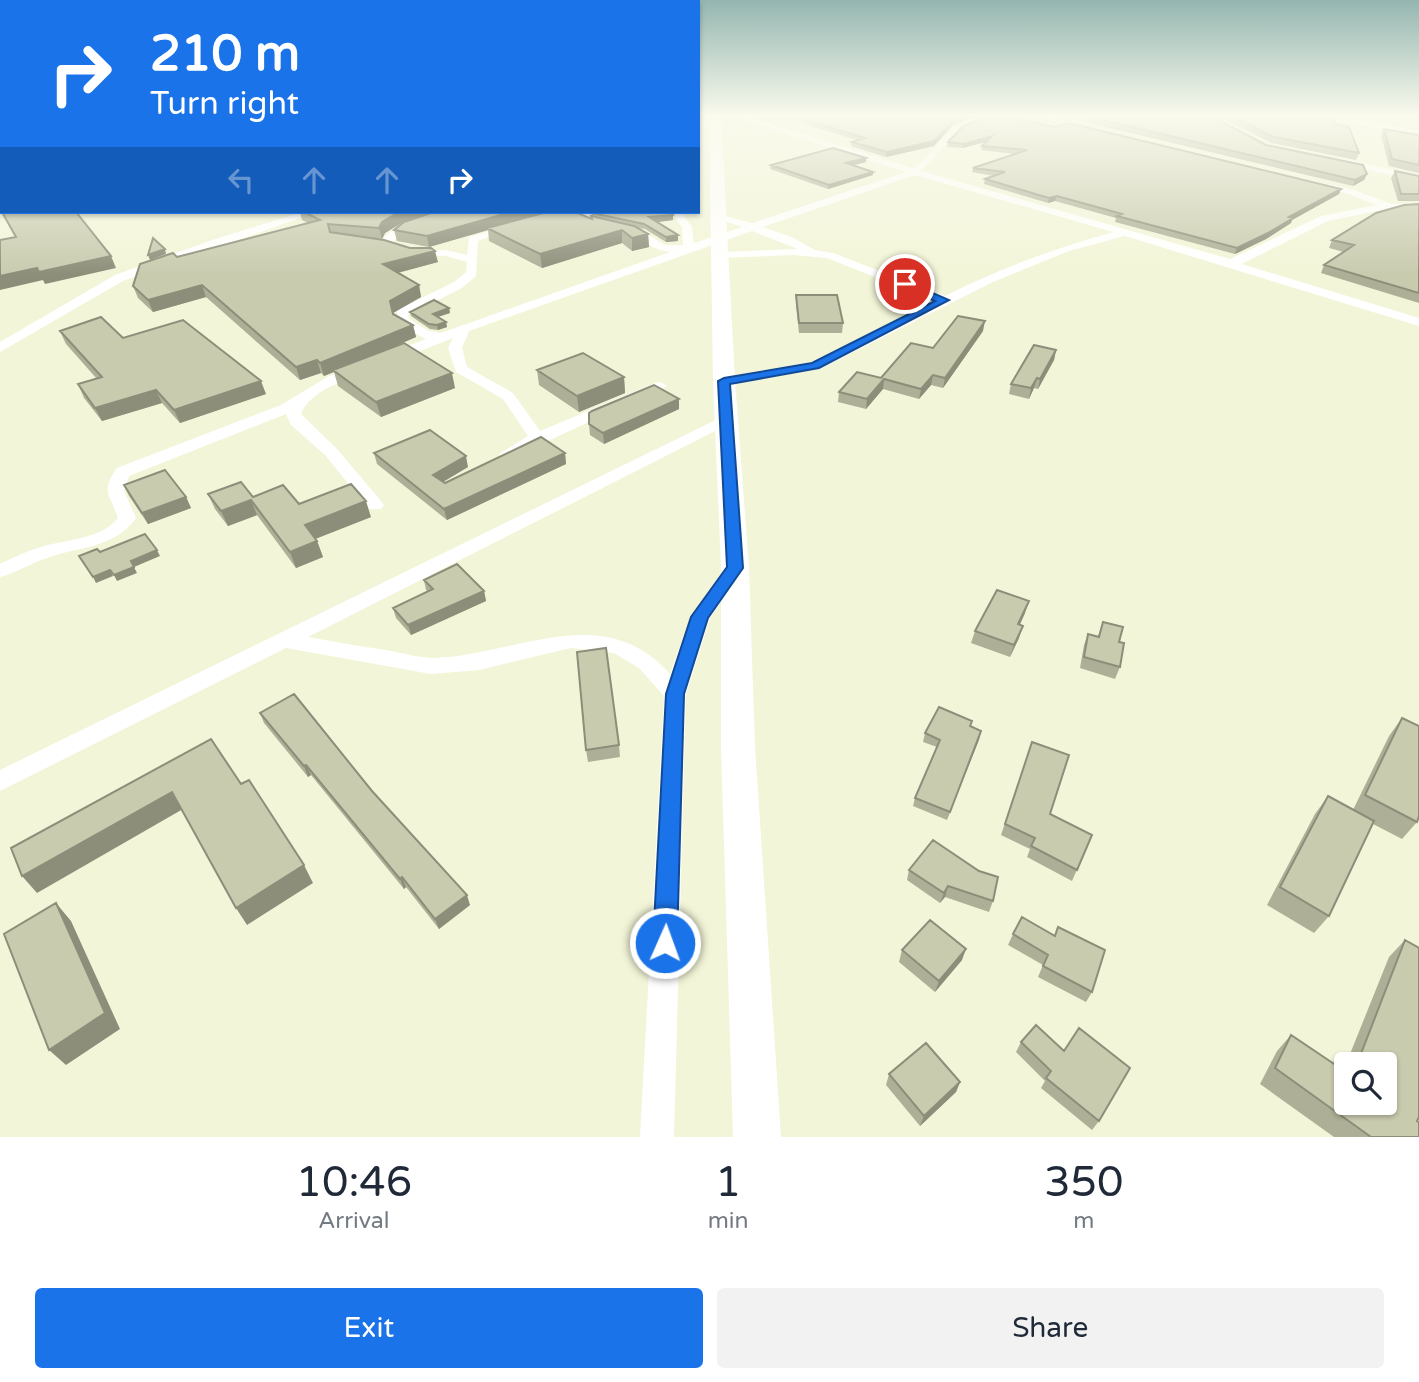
<!DOCTYPE html>
<html lang="en">
<head>
<meta charset="utf-8">
<style>
	:root { --surface:#fff; --page:#f2f2f3; --text:#1f2937; --muted:#747a83; --accent:#1a73e8 }
	body { margin:0; font-family:"Varela Round",sans-serif; background:var(--page); color:var(--text); height:100vh; display:flex; flex-direction:column; font-size:26px; white-space:nowrap }
	* { box-sizing:border-box; margin:0 }
	p { font-size:23px; color:var(--muted) }
	.icon { flex:none; width:38px; height:38px; fill:none; stroke:currentColor; stroke-width:2; stroke-linecap:round; stroke-linejoin:round }
	.map { position:relative; height:1137px; overflow:hidden }
	.drawer { display:flex; flex-direction:column; background:var(--surface); flex:1 }
	.drawer>* { flex:none }
	.top-card { position:absolute; left:0px; top:0px; width:700px; height:214px; box-shadow:0 2px 5px #0004; background:#1a73e8; color:#fff; overflow:hidden }
	.buttons { position:absolute; left:1334px; top:1052px; display:grid; gap:14px }
	.buttons a { display:grid; place-items:center; width:63px; height:63px; border-radius:7px; background:var(--surface); box-shadow:0 2px 5px #0004; font-size:35px }
	.pin { position:absolute; display:grid; place-items:center; width:60px; height:60px; color:#fff; margin:-30px; border:4px solid #fff; border-radius:50%; box-shadow:0 2px 7px #0007 }
	.me { position:absolute; width:77px; margin:-38px; rotate:2deg; stroke-linejoin:round; filter:drop-shadow(0 0 5px #0008) }
	.turn { display:flex; align-items:center; gap:24px; height:147px; padding:0 35px; font-size:32px }
	.turn .icon { width:91px; height:91px; stroke-width:2.5 }
	.turn b { display:block; font-size:49px; line-height:60px }
	.lanes { display:flex; align-items:center; height:66px; padding:0 35px; background:#0003; justify-content:center; gap:35px; direction:ltr }
	.lanes .off { opacity:.35 }
	.eta { display:flex; justify-content:space-evenly; align-items:center; height:119px; text-align:center }
	.eta b { font-size:42px; font-weight:600; line-height:49px }
	.action { display:flex; gap:14px; margin-top:auto; padding:14px 35px }
	.action a { flex:1; height:80px; border-radius:7px; background:var(--accent); color:#fff; font-size:28px; font-weight:600; line-height:80px; text-align:center }
	.action a+a { background:var(--page); color:var(--text) }
	.map>svg:first-child { display:block }
	.lines { fill:none; stroke-linecap:round; stroke-linejoin:round }
	.minor { fill:#fff; fill-rule:evenodd }
	.secondary { fill:#fff; fill-rule:evenodd }
	.wall { fill:#adaf96 }
	.shaded-wall { fill:#8d8e7a }
	.building { fill:#c9cbaf; stroke:#8d8e7a; stroke-width:2 }
	.route { fill:#1a73e8; stroke:#114b97; stroke-width:2 }
</style>
</head>
<body>
<div class="map">
<svg width="1419" height="1137" viewBox="0 0 1419 1137">
	<rect width="100%" height="100%" fill="#f3f5d8"/>
	<g class="lines">
		<path class="minor" d="M731,116H743L913,168C946,146 945,116 994,116L961,128L921,171L1230,259L1321,216L1376,205L1349,194L1312,185V181L1355,190L1391,204L1419,203V209L1377,211L1328,221L1242,264L1419,318V326L1125,236L1069,251L993,282L820,369L724,385L717,381L719,378L811,362L935,301L827,258L794,255L719,258L713,255L719,252L798,249L752,231L469,331L462,348L467,367L513,393L540,431L655,383L660,382L667,386L513,457H501L499,454L528,436L503,399L456,372L448,348L453,338L397,360H387V354L426,339L397,324V310L454,282L466,272L467,262L446,256H411L405,253L407,251L446,250L467,255L469,237L512,225L517,228L478,241L476,276L462,288L408,315L409,319L429,331L441,333L670,252C653,251 639,237 622,233V229L644,232L665,245H683L682,227L671,212H681L692,227L694,243L742,227L713,217V213L752,223L906,172ZM915,175L1113,232C1055,248 999,269 945,296L833,253L815,250L792,237L763,227Z
			M1034,116H1048L1096,129L1092,131Z
			M1342,116L1419,131V137L1351,123Z
			M717,121V125L698,126V122Z
			M1339,158L1419,175V181L1336,163V159Z
			M302,212H317L123,281L0,352V342L115,275L212,240Z
			M442,212H457L405,231L394,240L393,248L383,246L384,237L397,227Z
			M572,212H624L619,215L554,219L549,216L554,213Z
			M361,365L368,369L366,372C343,381 310,391 301,414L337,449L381,501L384,505L381,509H369L325,455L291,425L286,414L129,476L124,491L136,518C114,549 79,546 47,558C31,563 16,573 0,577V564C14,557 27,551 41,547C67,539 100,540 118,518C110,494 100,492 117,468L281,405L329,376Z
			M726,415L731,417L734,420L731,423L308,637C336,642 364,647 392,651C406,654 421,658 434,658C518,655 603,599 670,674L690,617L728,563H742L745,567L710,618L686,694L674,1137H640L664,696L639,668L614,653L571,648L479,670L431,674L286,648L0,791V770Z"/>
		<path class="secondary" d="M709,116H721L735,381L749,567L755,747L781,1137H733L721,747V567L713,381Z"/>
	</g>
	<path class="wall" d="M752,116H978L954,124L934,146L886,157L851,146L852,142L857,140L798,122L783,118L768,121Z
		M1086,116L1266,145L1367,174L1364,180L1353,186L1085,122Z
		M1218,116H1332L1335,124L1359,153L1356,160L1272,143Z
		M1054,127L1341,189L1339,194L1292,220L1291,223L1266,239L1235,254L1115,222L1116,218L1055,201L1048,203L984,184L985,179L994,176L972,172L973,168L1015,154L981,150L982,146L985,142L963,148L947,147L948,142Z
		M1384,129L1419,135V173L1389,166L1381,135Z
		M866,158V162L853,165L873,175L828,189L770,169L771,165Z
		M1395,171L1419,176V201H1398L1391,178Z
		M1419,204V303L1321,273L1324,265L1344,252L1329,248L1332,240Z
		M300,212H575L591,219L592,213L673,215V220L657,222L678,235V241L666,242L645,229L638,228L648,234L649,247L632,251L622,243L542,268L489,241L488,230L429,247L397,241L394,230L418,217L403,222L385,233L382,239L370,238L438,262L398,273L419,285L421,297L393,313L413,325L416,337L386,350L455,388L381,417L338,386L334,372L324,376L321,373L300,380L206,297L153,312L138,298L133,286L177,257L308,223L302,220Z
		M796,295L843,323L842,333H799L796,304Z
		M449,308L450,313L438,317L446,322L447,327L438,330L430,329L411,316L410,312Z
		M60,331L123,338L266,394L180,423L162,403L102,421L84,398L78,384L97,379L66,344Z
		M983,331L943,388L931,385L919,399L883,389L866,409L838,402L839,392L881,378L933,348Z
		M1056,350L1054,360L1038,389L1034,388L1029,399L1009,394L1011,384Z
		M537,370L624,377L625,393L579,412L539,385Z
		M679,409L604,444L590,435L589,424Z
		M374,453L468,467L443,482L445,483L565,453L566,464L447,520L377,464Z
		M124,485L186,497L191,508L148,524L129,496Z
		M208,494L253,497L371,517L315,539L317,541L323,557L296,568L257,515L228,526L215,509Z
		M424,580L484,591L486,601L411,635L396,618L393,608L428,591L426,590Z
		M1025,613L1020,625L1019,638L1010,657L971,643L975,631Z
		M1103,622L1119,642L1120,667L1115,679L1080,668L1084,645L1088,634L1098,636Z
		M260,713L372,791L470,905L439,929L406,887L404,889L311,775L308,777L264,723Z
		M1402,718L1417,822L1402,839L1373,824L1329,916L1314,933L1267,905L1315,814L1328,796L1353,810L1389,736Z
		M971,727L981,731L947,820L913,806L915,798L937,747L923,742L925,733Z
		M1032,742L1050,814L1092,835L1072,881L1027,857L1030,849L1001,835Z
		M619,745L620,757L588,762L586,750Z
		M909,870L979,871L993,901L989,912L945,897L940,903L907,880Z
		M1058,927L1092,992L1086,1002L1038,977L1043,965L1008,945L1013,934L1054,936Z
		M1405,940L1419,1137H1334L1260,1084L1277,1051L1291,1035L1343,1071L1346,1065V1102L1384,1064H1346L1389,957Z
		M902,950L962,960L935,992L899,962Z
		M1036,1025L1099,1121L1092,1130L1041,1088L1045,1081L1016,1052L1021,1042Z
		M889,1074L960,1082L956,1092L920,1126L886,1085Z"/>
	<path class="shaded-wall" d="M768,116H783V118L768,121Z
		M966,116H978L954,124L934,146L886,157L887,152L955,120Z
		M992,136L991,140L963,148L964,144Z
		M866,158V162L846,167V163Z
		M873,172V175L828,189L829,185Z
		M1367,174L1364,180L1353,186L1355,180Z
		M1341,189L1339,194L1292,220L1291,223L1266,239L1235,254L1237,248L1289,217Z
		M1057,196L1055,201L1048,203L1049,198Z
		M399,212H437L403,222L385,233L382,239L379,228L382,222Z
		M511,212H547L487,228L488,230L429,247L427,236Z
		M673,215V220L650,223L649,217Z
		M622,230V243L542,268L540,254Z
		M648,234L649,247L632,251V238Z
		M678,235V241L666,242V237Z
		M165,249L166,254L150,260L148,255Z
		M435,251L438,262L385,276L383,264Z
		M111,256L116,268L45,284L39,272Z
		M37,268L43,280L0,290V276Z
		M202,285L206,297L153,312L148,300Z
		M419,285L421,297L393,313L396,326L390,301Z
		M449,308L450,313L434,318L433,314Z
		M985,321L983,331L943,388L945,378Z
		M446,322L447,327L438,330L437,325Z
		M413,325L416,337L324,376L320,363Z
		M1056,350L1054,360L1038,389L1040,379Z
		M317,360L321,373L300,380L296,367Z
		M452,373L455,388L381,417L376,402Z
		M933,375L931,385L919,399L921,389Z
		M624,377L625,393L579,412L577,396Z
		M1037,378L1034,388L1029,399L1031,388Z
		M884,379L883,389L866,409L867,399Z
		M261,381L266,394L180,423L174,410Z
		M156,390L162,403L102,421L95,408Z
		M679,399V409L604,444L603,433Z
		M565,453L566,464L447,520L444,509Z
		M466,456L468,467L436,486L433,475Z
		M186,497L191,508L148,524L142,513Z
		M251,500L257,515L228,526L221,511Z
		M366,501L371,517L310,541L305,525Z
		M317,541L323,557L296,568L290,552Z
		M157,550L160,556L134,567L131,561Z
		M134,567L137,573L117,581L114,575Z
		M110,570L113,576L96,583L93,577Z
		M484,591L486,601L411,635L408,625Z
		M1029,601L1025,613L1014,636L1018,624Z
		M1023,626L1019,638L1010,657L1014,645Z
		M981,731L979,740L947,820L950,812Z
		M306,765L311,775L308,777L304,766Z
		M172,792L183,809L37,893L22,876Z
		M304,865L313,883L247,925L236,908Z
		M402,877L406,887L404,889L400,879Z
		M948,886L945,897L940,903L944,893Z
		M467,895L470,905L439,929L435,919Z
		M56,903L71,921L120,1029L66,1065L49,1050Z
		M966,949L962,960L935,992L939,981Z
		M960,1082L956,1092L920,1126L924,1116Z"/>
	<path class="building" d="M793,116H966L955,120L934,141L887,152L852,142L865,138Z
		M989,116H1008L1054,127L1069,123L1341,189L1289,217L1293,218L1268,233L1237,248L1117,216L1122,214L1057,196L1049,198L985,179L1005,172L973,168L1027,150L982,146L992,136L964,144L948,142L963,126Z
		M1086,116H1211L1266,145L1363,165L1367,174L1355,180Z
		M1231,116H1332L1335,124L1349,127L1359,153L1274,137Z
		M1384,129L1419,135V165L1392,159Z
		M833,148L866,158L846,163L873,172L829,185L771,165Z
		M2,153V211L0,208V154Z
		M1395,171L1419,176V194H1401Z
		M1419,204V293L1324,265L1354,245L1332,240L1376,213L1404,205Z
		M2,212H76L111,256L39,272L37,268L0,276V240L16,237Z
		M304,212H399L382,222L379,228L328,224L330,232L384,240L410,248H431L435,251L383,264L419,285L390,301L393,314L413,325L320,363L317,360L296,367L202,285L148,300L133,286L140,264L173,253L177,257L320,220Z
		M434,212H511L427,236L394,230L404,222Z
		M547,212H575L592,219L591,216L634,226L648,234L632,238L622,230L540,254L487,228Z
		M619,212H671L673,215L649,217L678,235L666,237L644,224L592,213Z
		M153,238L165,249L148,255Z
		M796,295H837L843,323H799Z
		M434,300L449,308L433,314L446,322L437,325L429,324L410,312Z
		M958,316L985,321L945,378L933,375L921,389L884,379L867,399L839,392L857,372L881,378L911,343L933,348Z
		M101,317L123,338L183,320L261,381L174,410L156,390L95,408L78,384L102,377L60,331Z
		M404,343L452,373L376,402L333,370Z
		M1034,345L1056,350L1040,379L1037,378L1031,388L1011,384Z
		M583,353L624,377L577,396L537,370Z
		M654,385L679,399L603,433L589,424V413L592,411Z
		M430,430L466,456L433,475L445,483L541,437L565,453L444,509L374,453Z
		M165,470L186,497L142,513L124,485Z
		M241,482L253,497L283,485L299,504L351,484L366,501L305,525L317,541L290,552L251,500L221,511L208,494Z
		M145,534L157,550L131,561L134,567L114,575L110,570L93,577L79,556L97,549L100,552Z
		M457,564L484,591L408,625L393,608L433,589L424,580Z
		M997,590L1029,601L1018,624L1023,626L1014,645L975,631Z
		M1103,622L1123,627L1119,642L1124,643L1120,667L1084,657L1088,634L1099,637Z
		M606,648L619,745L586,750L577,652Z
		M294,694L372,791L467,895L435,919L402,877L400,879L306,765L304,766L260,713Z
		M939,707L972,721L970,726L981,731L950,812L915,798L940,740L925,733Z
		M1402,718L1419,726V816L1417,822L1365,795Z
		M211,739L241,784L249,780L304,865L236,908L172,792L22,876L11,848Z
		M1032,742L1069,755L1050,814L1092,835L1077,870L1031,846L1035,838L1005,824Z
		M1328,796L1374,821L1329,916L1280,887Z
		M933,840L979,871L998,877L993,901L948,886L944,893L909,870Z
		M56,903L105,1013L49,1050L4,934Z
		M1022,917L1055,936L1058,927L1105,950L1092,992L1043,966L1048,955L1013,934Z
		M930,920L966,949L939,981L902,950Z
		M1405,940L1419,948V1117L1417,1121L1419,1122V1137H1371L1275,1068L1291,1035L1346,1072V1102H1384V1064H1357Z
		M1036,1025L1064,1051L1079,1028L1130,1068L1099,1121L1046,1078L1051,1071L1021,1042Z
		M926,1043L960,1082L924,1116L889,1074Z"/>
	<linearGradient id="sky" x2="0" y2="1"><stop stop-color="#94b6b0"/><stop offset="0.42" stop-color="#fafaed"/><stop offset="1" stop-color="#fafaed" stop-opacity="0"/></linearGradient>
	<rect width="1419" height="275" fill="url(#sky)"/>
	<path class="route" d="M905,281L949,300L819,368L730,384L743,568L708,618L684,694L677,943L673,951L665,954L656,951L653,943L666,694L691,617L727,567L718,381L724,378L812,363L935,301L901,287L900,284Z"/>
</svg>
<div class="buttons">
<a><svg class="icon" aria-label="search" viewBox="0 0 24 24"><circle cx="10" cy="10" r="6"/><path d="M15 15l6 6"/></svg></a>
</div>
<div class="pin" style="left:905px;top:284px;background:#d93025"><svg class="icon" aria-label="arrive" viewBox="0 0 24 24"><path d="M6 21V4h12l-3 4 3 4H6"/></svg></div>
<svg class="me" style="left:665px;top:943px" viewBox="-20 -20 40 40"><circle r="17" fill="#1a73e8" stroke="#fff" stroke-width="3"/><path d="M0-11L8 9 0 5-8 9z" fill="#fff"/></svg>
<div class="top-card">
<div class="turn"><svg class="icon" aria-label="right" viewBox="0 0 24 24"><path d="M7 20v-9h11M14 6l5 5-5 5"/></svg><div><b>210 m</b>Turn right</div></div>
<div class="lanes"><svg class="icon off" aria-label="left" viewBox="0 0 24 24"><path d="M17 20v-9H6M10 6l-5 5 5 5"/></svg><svg class="icon off" aria-label="ahead" viewBox="0 0 24 24"><path d="M12 20V5M6 11l6-6 6 6"/></svg><svg class="icon off" aria-label="ahead" viewBox="0 0 24 24"><path d="M12 20V5M6 11l6-6 6 6"/></svg><svg class="icon" aria-label="right" viewBox="0 0 24 24"><path d="M7 20v-9h11M14 6l5 5-5 5"/></svg></div>
</div>
</div>
<section class="drawer">
<div class="eta">
<div><b>10:46</b><p>Arrival</p></div>
<div><b>1</b><p>min</p></div>
<div><b>350</b><p>m</p></div>
</div>
<div class="action"><a>Exit</a><a>Share</a></div>
</section>
</body>
</html>
